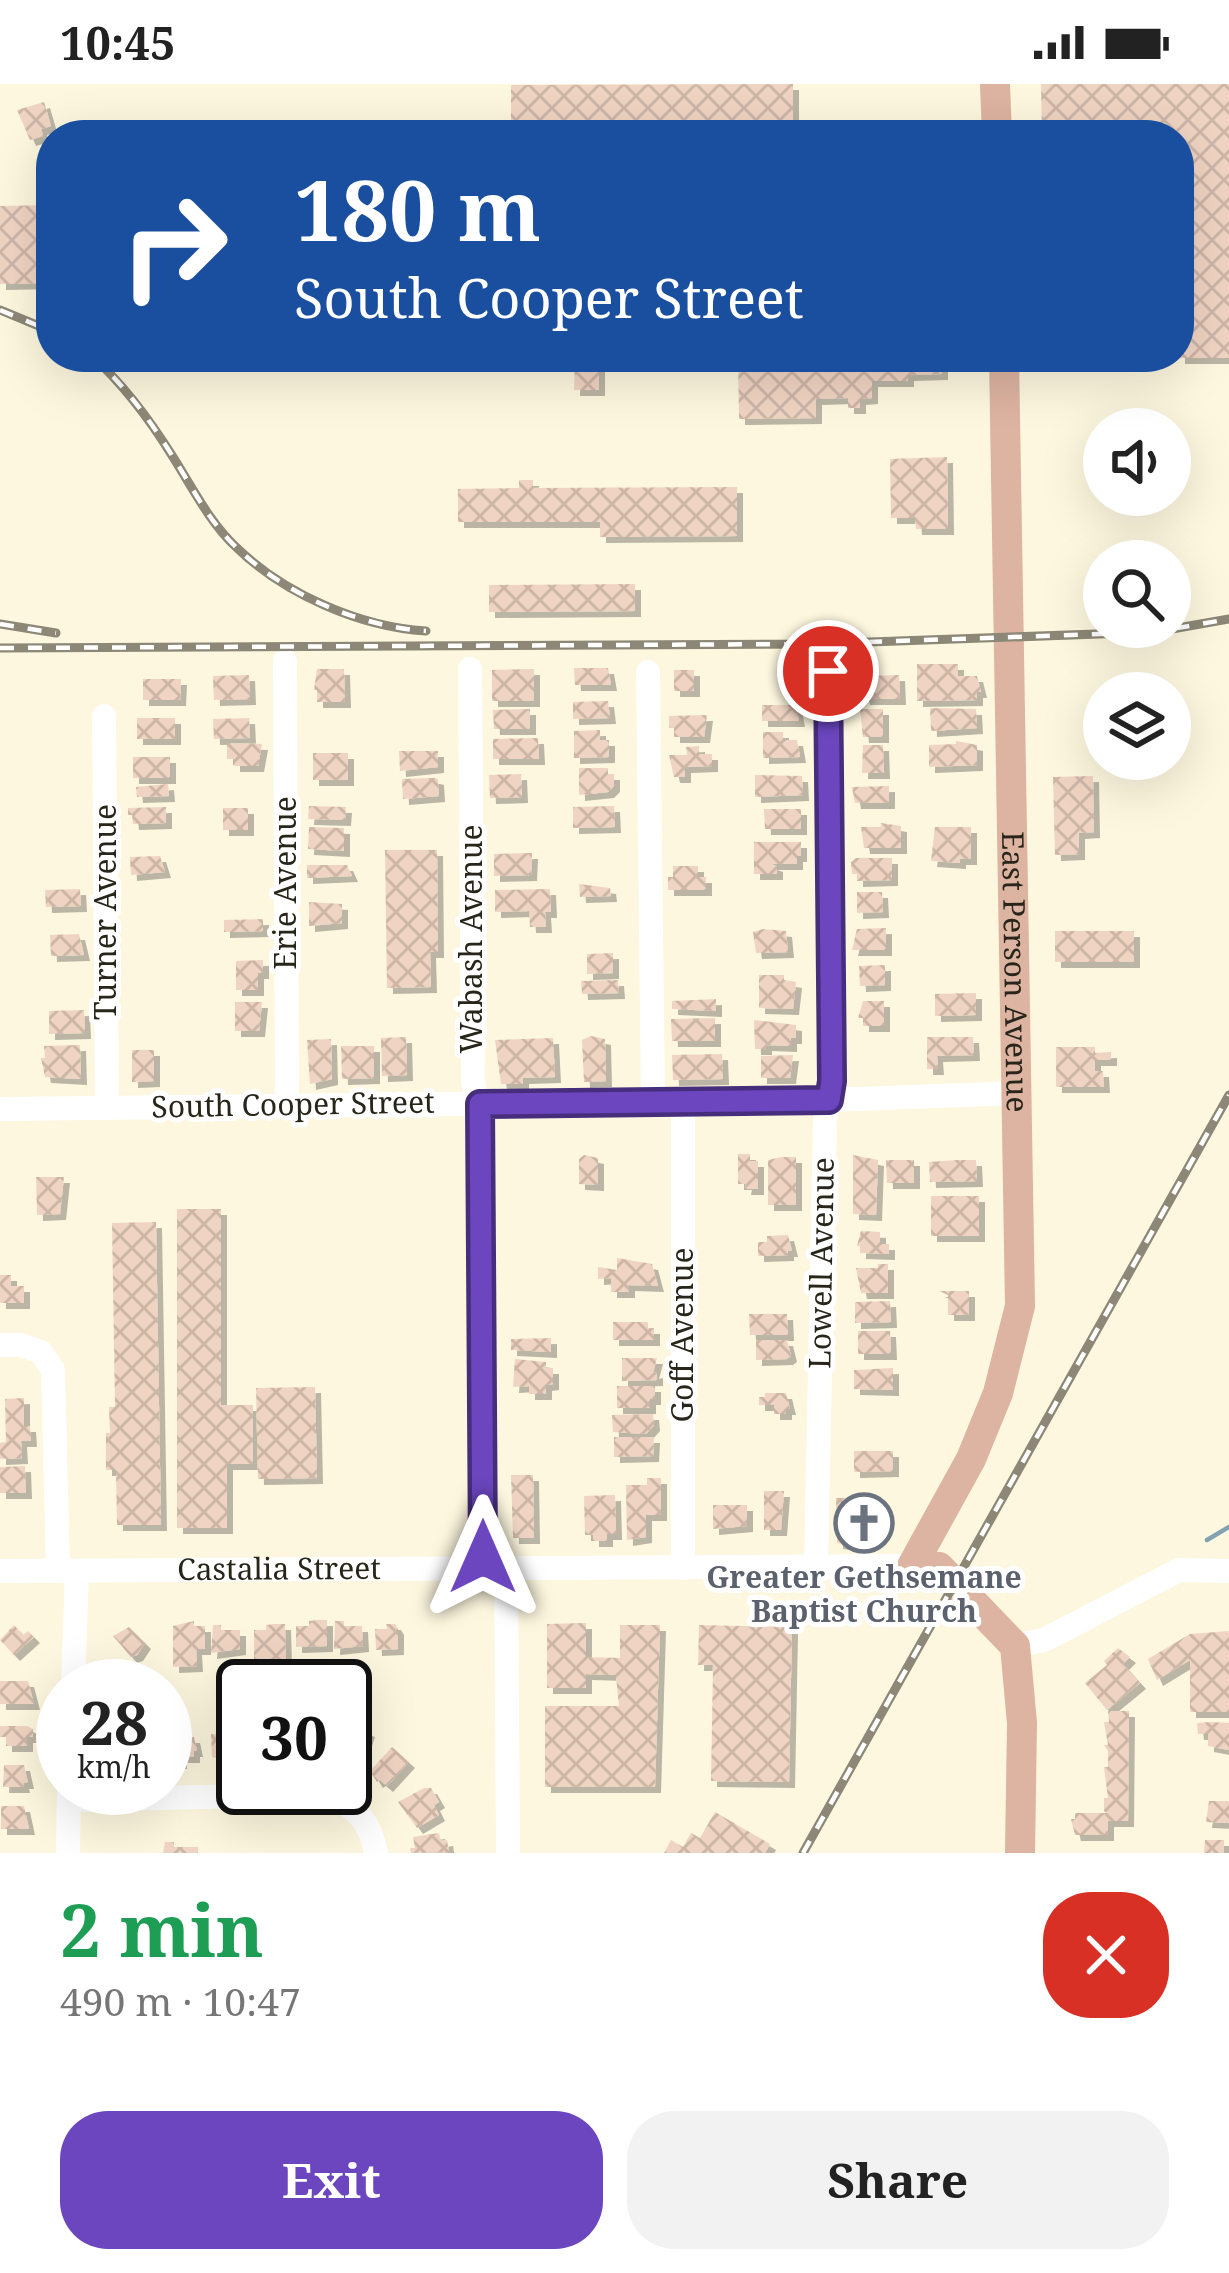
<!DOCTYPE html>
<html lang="en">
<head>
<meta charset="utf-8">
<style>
	:root { --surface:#fff; --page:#f2f2f2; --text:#222; --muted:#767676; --accent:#6b46bf }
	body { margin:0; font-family:"Noto Serif",serif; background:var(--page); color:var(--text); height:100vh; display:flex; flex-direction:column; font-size:45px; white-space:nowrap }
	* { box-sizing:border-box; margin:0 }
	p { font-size:39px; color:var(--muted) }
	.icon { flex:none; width:66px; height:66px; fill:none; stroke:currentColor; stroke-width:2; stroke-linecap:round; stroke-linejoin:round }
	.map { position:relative; height:1769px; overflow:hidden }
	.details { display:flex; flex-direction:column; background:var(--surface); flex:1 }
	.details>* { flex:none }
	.hud { position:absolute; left:36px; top:36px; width:1158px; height:252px; border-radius:48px; box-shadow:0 12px 48px #0002; background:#1a4fa0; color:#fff; overflow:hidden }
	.buttons { position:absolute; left:1083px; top:324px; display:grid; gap:24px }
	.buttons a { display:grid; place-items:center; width:108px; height:108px; border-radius:50%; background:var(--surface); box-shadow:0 12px 48px #0002; font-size:60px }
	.speed { position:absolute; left:36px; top:1575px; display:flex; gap:24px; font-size:60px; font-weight:700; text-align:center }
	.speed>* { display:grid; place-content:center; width:156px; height:156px; border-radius:50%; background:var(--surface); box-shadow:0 12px 48px #0002; line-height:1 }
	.speed small { font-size:30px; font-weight:400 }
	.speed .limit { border:6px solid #111; border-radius:18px; background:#fff; color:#111 }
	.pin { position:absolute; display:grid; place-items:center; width:102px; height:102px; color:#fff; margin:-51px; border:6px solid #fff; border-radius:50%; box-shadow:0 3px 12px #0007 }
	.me { position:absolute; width:132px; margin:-66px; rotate:0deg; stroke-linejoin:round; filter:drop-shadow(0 0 9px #0008) }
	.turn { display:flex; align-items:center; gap:42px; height:252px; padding:0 60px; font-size:54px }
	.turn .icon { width:156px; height:156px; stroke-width:2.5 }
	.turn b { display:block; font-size:84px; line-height:102px }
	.round { display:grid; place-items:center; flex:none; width:126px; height:126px; border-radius:48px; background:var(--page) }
	.head { display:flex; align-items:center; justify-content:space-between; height:204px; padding:0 60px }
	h1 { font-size:72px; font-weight:700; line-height:90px; color:#1e9e55 }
	.action { display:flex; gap:24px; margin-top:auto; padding:24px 60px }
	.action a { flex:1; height:138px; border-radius:48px; background:var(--accent); color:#fff; font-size:48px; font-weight:700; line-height:138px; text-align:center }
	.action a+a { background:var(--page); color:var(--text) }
	.status { display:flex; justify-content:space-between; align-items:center; height:84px; padding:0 60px; background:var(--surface); direction:ltr }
	.status svg { height:33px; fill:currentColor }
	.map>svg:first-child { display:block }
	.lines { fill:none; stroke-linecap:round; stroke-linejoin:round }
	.stream { stroke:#82a2b3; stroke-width:4.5 }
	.building { fill:url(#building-cross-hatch); filter:url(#shadow) }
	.minor { stroke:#fff; stroke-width:24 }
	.major { stroke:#ddb3a1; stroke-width:30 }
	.rail-casing { stroke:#8c8776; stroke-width:9 }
	.rail { stroke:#fff; stroke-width:4.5; stroke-dasharray:14; stroke-linecap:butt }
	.route-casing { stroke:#462e7c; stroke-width:30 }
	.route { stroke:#6b46bf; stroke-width:21 }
	.labels { text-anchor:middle; stroke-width:10; stroke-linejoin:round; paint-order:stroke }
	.street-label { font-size:30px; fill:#28251a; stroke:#fff }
	.worship-label { font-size:30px; font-weight:bold; fill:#5b616d; stroke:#fff }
</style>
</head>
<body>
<div class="status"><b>10:45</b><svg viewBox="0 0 49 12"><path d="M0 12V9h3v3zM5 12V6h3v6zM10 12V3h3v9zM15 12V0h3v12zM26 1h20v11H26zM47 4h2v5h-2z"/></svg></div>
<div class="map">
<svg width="1229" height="1769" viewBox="0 0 1229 1769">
	<defs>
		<pattern id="building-cross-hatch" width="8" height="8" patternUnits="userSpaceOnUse" patternTransform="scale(3)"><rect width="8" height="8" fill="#f0d4c3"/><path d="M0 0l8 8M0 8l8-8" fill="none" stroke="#ceb6a7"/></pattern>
		<filter id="shadow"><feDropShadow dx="6" dy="6" stdDeviation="0" flood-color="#0004"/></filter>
	</defs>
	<rect width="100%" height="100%" fill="#fdf7df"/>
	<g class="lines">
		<path class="stream" d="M1207,1456L1229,1443"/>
	</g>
	<path class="building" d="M793,0V51H511V1Z
		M1041,0H1229V274H1179V51H1042Z
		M44,18L51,42L41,45L43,52L30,56L17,26Z
		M51,121V199L0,200V122Z
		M738,273H942V290L908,291V297H872V314L860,315V324H848V314L816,315V334L739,335Z
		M575,274H599V306H574Z
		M947,373L948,445H916L915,434H891L890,375Z
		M519,396H533V404L737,403V452L600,453V438H458V405L519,404Z
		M635,500V527L489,528V501Z
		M917,580H958V592H977L981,608H977V616L917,617Z
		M574,584H608L611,601H575Z
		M317,585H344L345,618H317V606H314Z
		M534,585V617H492V586Z
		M674,586H694V607H674Z
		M249,591L250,615L214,616L213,592Z
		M899,591L900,615H864L860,599H864L863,592Z
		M143,595H181L180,616H143Z
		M608,617L610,634L573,635V618Z
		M762,621H796L799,637H762Z
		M930,624L976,625L977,644L931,647Z
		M530,625V645H494L493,626Z
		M860,625H883V653H863Z
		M707,631L704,653H674V644H669V632Z
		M137,634H175V655H137Z
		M249,634L250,654L214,655L213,635Z
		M600,646V656H609V673L574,674V647Z
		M763,648H783V656H797L800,673L763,674Z
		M538,654L539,675H493V655Z
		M956,657L977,661V681L929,683V661L956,660Z
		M227,659L262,660L258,682H234V675H227Z
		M863,661H883L884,689H862Z
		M699,662V670H712V682L685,683V693H674L669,671H687L686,663Z
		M399,667H438V683L400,687Z
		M313,669H348V696H313Z
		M133,673H170V694H133Z
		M579,684H608V690H614V702L608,708L579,711Z
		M521,690L522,713L490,714L489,691Z
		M755,691L802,692L803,711L755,713Z
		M1093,692L1094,748L1079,749V770L1055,771L1053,693Z
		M434,694L438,695L439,712L403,715L402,695Z
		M168,700L169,712L137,713L136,703Z
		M889,702V719H855L852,703Z
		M309,722L346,723L345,736L308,735Z
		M614,722L615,743L573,744V723Z
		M166,723V739L133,740L132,731H128V724Z
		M223,724H248V746H223Z
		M764,725H801V745H765Z
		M881,739L901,742V764H864L861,743H881Z
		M309,743L344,744V767L308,765Z
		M935,743H971V775H960V779L931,777Z
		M754,758H801V772H797V780H771L777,782V790H754Z
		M385,766H437L438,868H430L431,903L387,904Z
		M532,769L531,791L494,792V770Z
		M160,772L165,788L131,791L130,773Z
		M856,774H892V796L857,797V790H852L851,778Z
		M307,781H347L352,792L307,794Z
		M673,782H698V793H706V806H668V793H673Z
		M579,800L610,804L611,812L580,813Z
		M80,805L81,822L46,823L45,806Z
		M550,805L551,828H545L546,843H530L529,827L495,828V806Z
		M857,808H882L883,828L857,829Z
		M309,818L342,820V839L309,842Z
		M263,835V847L224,848V836Z
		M886,844V866H852L857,845Z
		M763,845L786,847L788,868L756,869L753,848Z
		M1055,847H1134V878H1055Z
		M79,850L84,871L51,872L50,851Z
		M613,869V889L587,890V870Z
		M263,876V889H258V906H236V877Z
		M885,881V901L860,902L859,882Z
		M759,891H784V896L796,898L793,925L759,924Z
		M618,896L619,909L582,910L581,897Z
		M976,909V931L935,932V910Z
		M716,915V927L672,925V917Z
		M863,917H884V942H863V934H858Z
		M235,918H262L259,947H235Z
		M84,926L85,949L49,950V927Z
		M715,934V957H672L671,935Z
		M754,936L796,941V954H791V962L766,961V965H755Z
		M591,952L605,955L606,997L584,998L582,956Z
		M406,953L407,991L382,992L381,954Z
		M927,953H973L974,971L937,972L938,985H927Z
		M553,954L555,993L523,994V1000H501L495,956Z
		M331,955L332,995L310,1000L307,956Z
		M80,961L81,995L45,993L41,974H45L44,962Z
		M341,962H374V994L342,995Z
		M1056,963H1095V969L1111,968V976H1095V987H1103L1104,1003H1056Z
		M132,966H154V997L132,998Z
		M722,970L723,995L673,996L672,971Z
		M793,971L790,994H761V972Z
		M738,1070H750V1077H758V1105H745L746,1100H738Z
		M584,1071L598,1074V1101L579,1100V1075Z
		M853,1071L878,1076L876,1131L853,1130Z
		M782,1073H796V1121H768V1076Z
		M886,1076H914V1099H887Z
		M958,1076H976L977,1097L930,1098L929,1078Z
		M36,1093H64L60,1130L37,1131Z
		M931,1112H979V1152H931Z
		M177,1125H221V1321H253V1380H227V1444H177Z
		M156,1138L161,1441H117L116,1386H106V1349H110L109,1323H115L112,1139Z
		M861,1147L880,1148V1160H889V1170L860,1169V1162H857Z
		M788,1151L792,1167H788V1171L758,1172V1158H767V1152Z
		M617,1174L652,1180L658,1202L629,1201V1208H611V1194L598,1195V1183L617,1186Z
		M878,1180H888V1209H861L856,1184H878Z
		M0,1191H11V1202H24V1219H0Z
		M939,1207H969V1231H948V1211Z
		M890,1217L891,1238L855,1239V1218Z
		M749,1230H787L788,1251H750Z
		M613,1238H648V1244H654V1256H613Z
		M858,1247H890L891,1270H858Z
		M551,1254V1268L511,1266V1255Z
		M756,1256H787L791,1272L787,1275L756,1276Z
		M622,1274H657L653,1289L657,1288V1296L622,1297Z
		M515,1275L546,1278V1284H553V1300L546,1301V1310H529V1302L513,1303Z
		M893,1284V1306L854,1305V1286Z
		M617,1302H655V1315H650V1324H617Z
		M315,1303L317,1394L258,1395L256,1304Z
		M765,1309H786L790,1325H786V1330H774V1321H759V1313H765Z
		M24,1314V1342H30L31,1357H21L22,1374L0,1375V1359L6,1358L5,1315Z
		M653,1330L654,1341L646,1350L613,1348L612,1331Z
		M614,1353H654L653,1372L614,1373Z
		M854,1367H893V1387L854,1388Z
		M25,1382L26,1409H0V1383Z
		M511,1391H533L534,1454H513Z
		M647,1394H661V1431H646V1453L627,1456L626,1401H647Z
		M764,1407H784L781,1446H764Z
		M615,1411L616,1450H607V1457H593V1451H585L584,1412Z
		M836,1414H867L868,1459H862L863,1463L837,1459Z
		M713,1421H747V1442L713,1445Z
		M317,1536H327V1562L296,1563V1542H309V1537Z
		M194,1537V1542H205V1565H196L197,1582L173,1583V1542Z
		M335,1537H344V1542H362L363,1562L334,1565Z
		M586,1539V1573L620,1574V1541H660L655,1703H545V1622H619L616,1593L620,1591L586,1590V1604H547V1540Z
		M274,1540H285L286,1577L254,1578V1546H266V1541Z
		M386,1540H395L398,1545V1565L376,1566L375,1545H387Z
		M14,1541L23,1551L28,1547L34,1553L14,1571L0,1556Z
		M213,1541H221V1546H240V1565L211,1569Z
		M699,1541L792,1543L789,1698L711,1697L713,1581H698Z
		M129,1543L145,1559L137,1571L131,1573L113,1552Z
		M1229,1547V1628H1190V1576L1157,1596L1148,1575L1190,1550Z
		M1118,1564L1130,1573L1123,1580L1140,1599L1107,1626L1085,1599L1107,1581L1104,1577Z
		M0,1597H28L34,1620H0Z
		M1108,1627H1129L1128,1737H1108V1751H1075L1071,1735H1075V1729H1107L1104,1727V1714H1108L1104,1683H1108V1667L1104,1661H1108L1104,1638H1109Z
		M345,1638L369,1647L360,1675L353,1672L345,1687Z
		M1211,1638L1229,1639V1666L1208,1662V1650H1198L1197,1639Z
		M220,1640H232L230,1678L212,1673L211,1650H220Z
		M0,1642H27L33,1645V1653H27V1662H6V1653H0Z
		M171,1653H194L197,1667H194V1673H181V1679H173Z
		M392,1663L409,1678L387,1702L380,1696L377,1698L370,1687Z
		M4,1681H24L28,1699H23L24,1703H3Z
		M424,1704H431L439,1718L434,1721L439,1731L417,1744L398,1718Z
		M1209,1717H1229V1739L1206,1738Z
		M1,1722H24L29,1745H1Z
		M715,1728L770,1760L765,1769H664L671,1756L683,1763L691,1749L700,1754Z
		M439,1749L441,1757L447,1756L449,1768L411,1769L410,1764H415L413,1753Z
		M1205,1756H1224V1769H1204Z
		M165,1758H174V1763H198V1769H163Z"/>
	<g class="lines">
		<g class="minor">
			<path d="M285,577L287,1020"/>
			<path d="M470,585L473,997L483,1047V1484"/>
			<path d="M648,588L653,1018"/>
			<path d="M104,632L107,1024"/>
			<path d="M0,1025L829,1016L1018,1009"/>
			<path d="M0,1261H21L41,1268L53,1286L58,1487"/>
			<path d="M816,1483L825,1036L832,997L828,587"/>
			<path d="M506,1484L508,1769"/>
			<path d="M683,1484V1017"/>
			<path id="s1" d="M0,1487L912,1482"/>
			<path d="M1015,1562L1044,1556L1179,1486L1229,1487"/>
			<path d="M73,1602L77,1487"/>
			<path d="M69,1716L327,1710C357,1724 370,1737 376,1769"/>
			<path d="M68,1769L69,1704"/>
		</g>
		<g class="major">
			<path d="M995,0L997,51"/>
			<path id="s2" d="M1004,273L1020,1222L998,1309L971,1375L912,1482L939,1483L1015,1562L1022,1639L1020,1769"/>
		</g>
		<defs>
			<path id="rail" d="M0,226L51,247
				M93,273C125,302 150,336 173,373C192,403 210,439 236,463C284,510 360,543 426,547
				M0,540L56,549
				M0,564L813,560L1155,548L1229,535
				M803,1769L1229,1011"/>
		</defs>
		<use href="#rail" class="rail-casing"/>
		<use href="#rail" class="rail"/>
	</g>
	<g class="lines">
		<defs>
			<path id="route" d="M483,1473L480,1020L829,1016L832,997L828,587"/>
		</defs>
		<use href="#route" class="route-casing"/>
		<use href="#route" class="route"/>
	</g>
	<defs>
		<symbol id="church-ring" viewBox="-11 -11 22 22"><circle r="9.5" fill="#fff" stroke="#6b7280" stroke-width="1.5"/><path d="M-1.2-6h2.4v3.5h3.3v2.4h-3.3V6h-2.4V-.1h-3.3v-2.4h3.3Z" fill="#6b7280"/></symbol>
	</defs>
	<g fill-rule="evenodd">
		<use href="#church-ring" x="831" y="1406" width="66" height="66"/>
	</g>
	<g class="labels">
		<g class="street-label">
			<text transform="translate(286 799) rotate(-90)" y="10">Erie Avenue</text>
			<text transform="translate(106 828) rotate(-90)" y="10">Turner Avenue</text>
			<text transform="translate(472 855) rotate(-90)" y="10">Wabash Avenue</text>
			<text dy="10" stroke="none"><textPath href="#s2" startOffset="615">East Person Avenue</textPath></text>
			<text transform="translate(293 1021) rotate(-1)" y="10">South Cooper Street</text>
			<text transform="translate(822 1179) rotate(-89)" y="10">Lowell Avenue</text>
			<text transform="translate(683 1251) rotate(-90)" y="10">Goff Avenue</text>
			<text dy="10" stroke="none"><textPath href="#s1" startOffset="279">Castalia Street</textPath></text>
		</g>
		<g class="worship-label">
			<text x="864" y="1504">Greater Gethsemane<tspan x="864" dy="34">Baptist Church</tspan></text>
		</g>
	</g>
</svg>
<div class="buttons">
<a><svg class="icon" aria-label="sound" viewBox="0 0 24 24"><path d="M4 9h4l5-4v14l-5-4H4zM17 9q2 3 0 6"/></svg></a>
<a><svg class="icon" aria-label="search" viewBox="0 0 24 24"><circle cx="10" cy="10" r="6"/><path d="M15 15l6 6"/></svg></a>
<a><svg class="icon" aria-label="layers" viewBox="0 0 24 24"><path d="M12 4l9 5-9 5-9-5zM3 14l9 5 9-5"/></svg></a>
</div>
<div class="speed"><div>28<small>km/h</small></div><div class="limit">30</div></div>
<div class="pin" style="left:828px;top:587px;background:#d93025"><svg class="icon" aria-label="arrive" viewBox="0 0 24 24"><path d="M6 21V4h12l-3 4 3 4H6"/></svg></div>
<svg class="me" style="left:483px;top:1473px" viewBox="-20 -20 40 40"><path d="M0-17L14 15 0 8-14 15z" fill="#6b46bf" stroke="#fff" stroke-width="4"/></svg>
<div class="hud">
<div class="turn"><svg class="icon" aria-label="right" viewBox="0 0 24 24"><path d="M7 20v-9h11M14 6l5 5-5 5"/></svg><div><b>180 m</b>South Cooper Street</div></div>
</div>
</div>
<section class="details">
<div class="head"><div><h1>2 min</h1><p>490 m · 10:47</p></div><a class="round" style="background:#d93025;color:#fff"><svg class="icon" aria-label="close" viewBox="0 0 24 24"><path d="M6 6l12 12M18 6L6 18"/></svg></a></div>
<div class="action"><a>Exit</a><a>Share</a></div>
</section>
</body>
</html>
